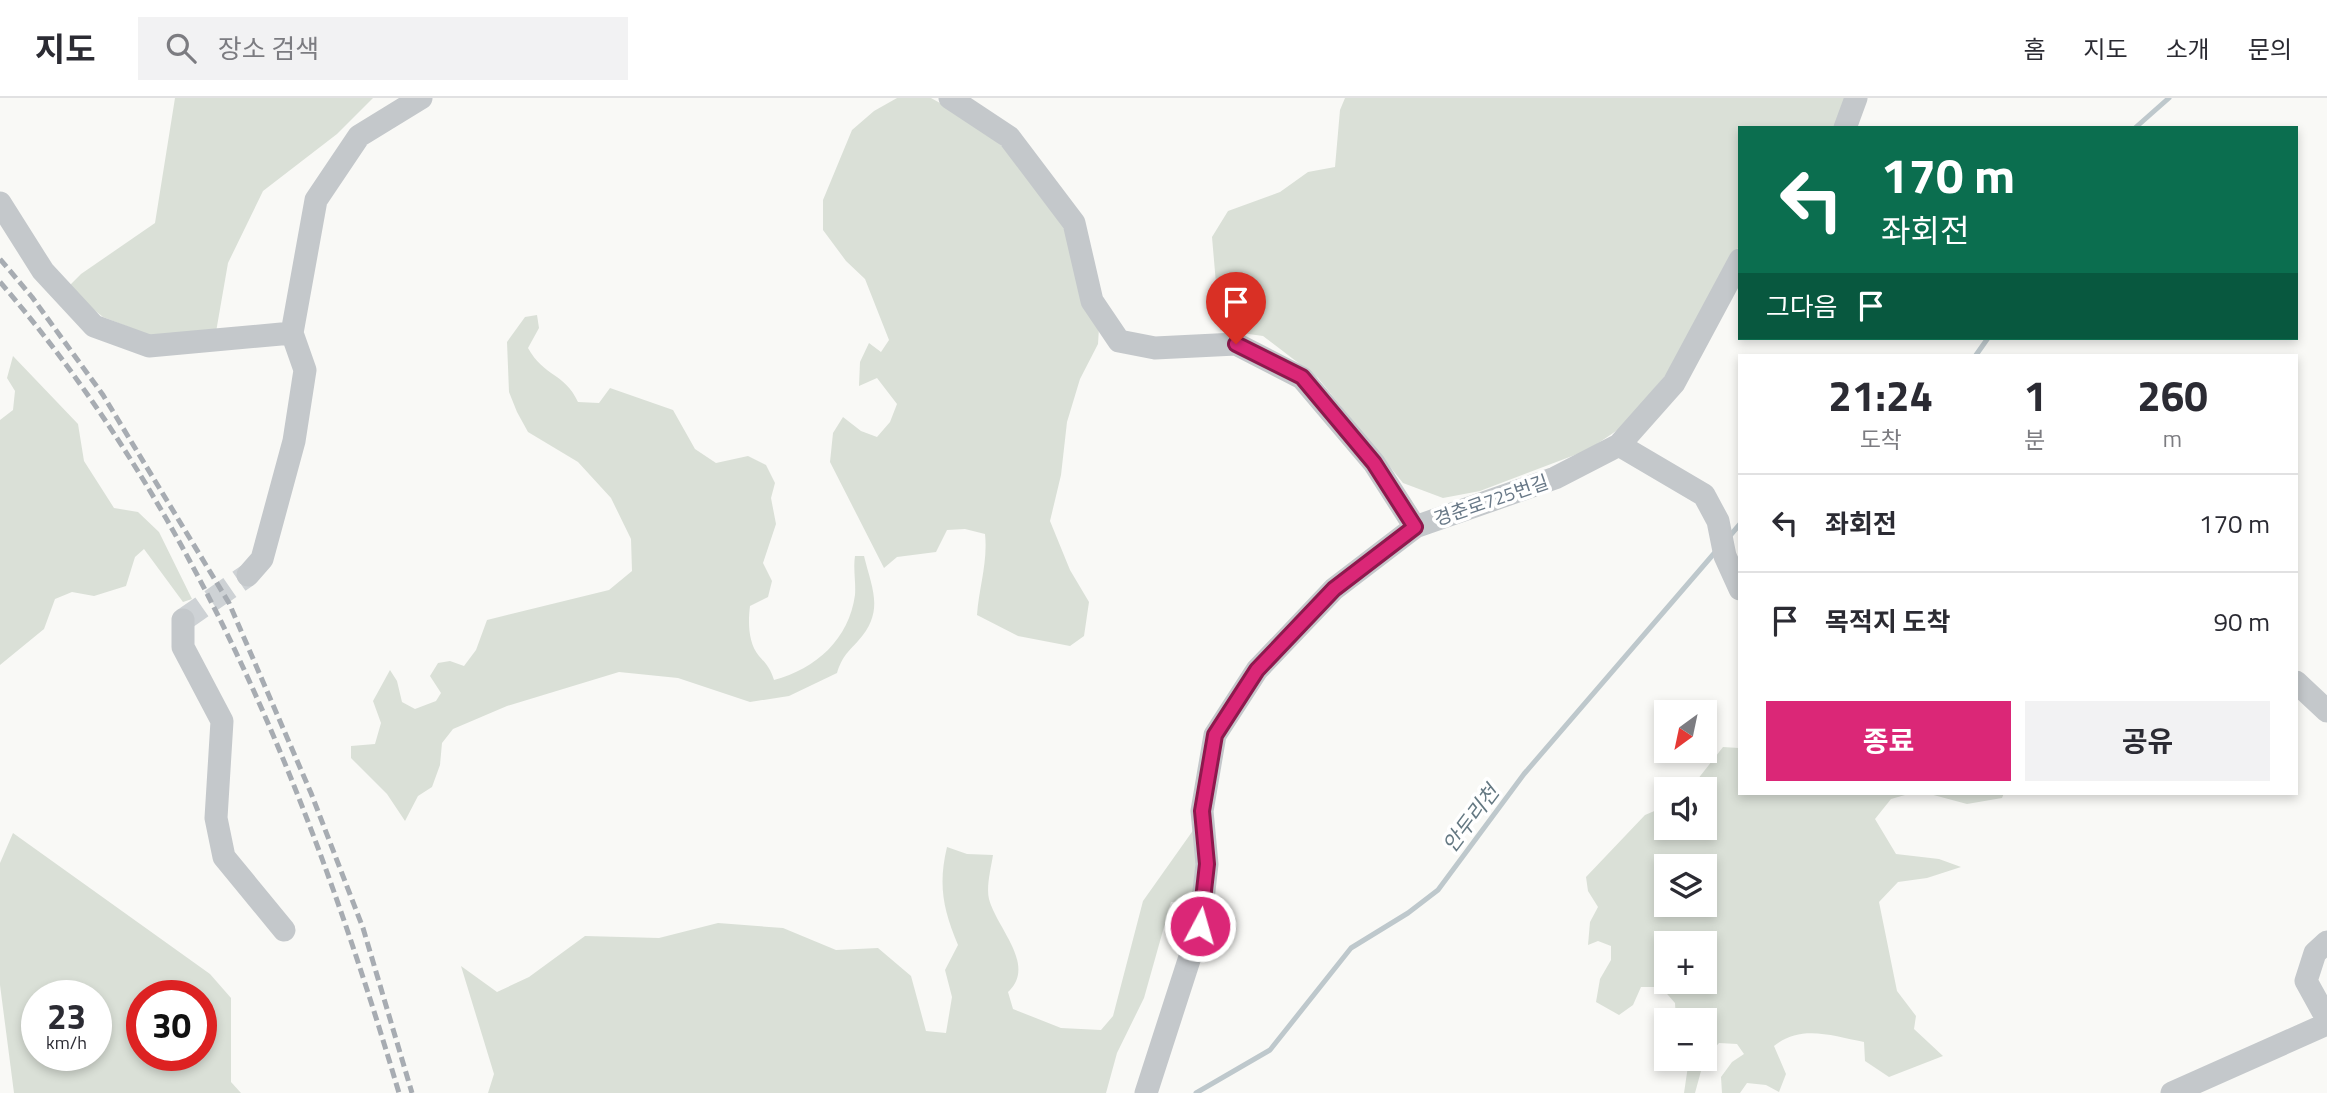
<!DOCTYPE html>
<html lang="ko">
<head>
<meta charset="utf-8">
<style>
	:root { --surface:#fff; --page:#f2f2f3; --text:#2b2b33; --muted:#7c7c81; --line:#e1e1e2; --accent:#db2777 }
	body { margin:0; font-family:"Titillium Web","Noto Sans KR",sans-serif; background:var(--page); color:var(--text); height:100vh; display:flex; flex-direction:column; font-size:26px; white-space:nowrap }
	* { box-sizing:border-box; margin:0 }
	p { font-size:23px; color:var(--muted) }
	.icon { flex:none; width:38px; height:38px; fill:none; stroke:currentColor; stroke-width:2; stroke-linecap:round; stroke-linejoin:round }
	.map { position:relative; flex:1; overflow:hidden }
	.panel { position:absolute; left:1738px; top:256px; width:560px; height:441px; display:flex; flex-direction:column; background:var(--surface); border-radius:0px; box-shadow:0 4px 10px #0003 }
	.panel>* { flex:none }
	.guide { position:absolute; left:1738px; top:28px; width:560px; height:214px; border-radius:0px; box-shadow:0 4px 10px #0003; background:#0b6e4f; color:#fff; overflow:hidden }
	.needle { width:46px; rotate:213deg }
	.buttons { position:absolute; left:1654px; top:602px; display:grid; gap:14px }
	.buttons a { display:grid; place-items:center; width:63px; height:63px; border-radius:0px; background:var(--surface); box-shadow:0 4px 10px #0003; font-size:35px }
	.speed { position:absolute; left:21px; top:882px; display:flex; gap:14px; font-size:35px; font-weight:700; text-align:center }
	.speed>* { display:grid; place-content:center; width:91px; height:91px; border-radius:50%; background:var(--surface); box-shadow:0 4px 10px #0003; line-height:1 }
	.speed small { font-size:18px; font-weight:400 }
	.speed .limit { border:10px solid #d22; background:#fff; color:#111 }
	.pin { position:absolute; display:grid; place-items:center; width:60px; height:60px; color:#fff; margin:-72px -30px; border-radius:50% 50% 50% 0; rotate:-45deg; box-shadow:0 0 7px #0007 }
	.pin .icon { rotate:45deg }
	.me { position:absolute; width:77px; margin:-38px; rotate:6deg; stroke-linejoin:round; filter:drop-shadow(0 0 5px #0008) }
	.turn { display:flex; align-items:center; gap:24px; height:147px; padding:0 28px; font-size:32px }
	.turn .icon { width:91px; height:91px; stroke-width:2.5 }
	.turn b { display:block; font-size:49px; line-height:60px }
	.then { display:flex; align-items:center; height:66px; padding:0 28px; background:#0003; gap:14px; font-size:26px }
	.eta { display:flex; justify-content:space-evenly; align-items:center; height:119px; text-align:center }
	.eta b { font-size:42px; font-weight:700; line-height:49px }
	.primary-button { display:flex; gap:14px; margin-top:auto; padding:14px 28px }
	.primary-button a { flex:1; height:80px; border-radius:0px; background:var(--accent); color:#fff; font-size:28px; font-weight:700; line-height:80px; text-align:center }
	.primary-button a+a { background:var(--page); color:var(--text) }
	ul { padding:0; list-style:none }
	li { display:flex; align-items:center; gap:21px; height:98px; padding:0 28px; border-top:2px solid var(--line) }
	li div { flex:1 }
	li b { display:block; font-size:26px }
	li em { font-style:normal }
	header { display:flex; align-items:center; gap:42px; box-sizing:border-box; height:98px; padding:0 35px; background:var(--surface); border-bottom:2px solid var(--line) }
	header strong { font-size:33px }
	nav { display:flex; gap:38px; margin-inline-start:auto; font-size:24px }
	.search { width:490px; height:63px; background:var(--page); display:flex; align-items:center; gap:18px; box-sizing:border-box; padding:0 24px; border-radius:0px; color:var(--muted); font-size:26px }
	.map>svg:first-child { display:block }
	.green { fill:#dae0d7; fill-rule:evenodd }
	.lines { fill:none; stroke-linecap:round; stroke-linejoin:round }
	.stream { stroke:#bec8cc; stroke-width:5 }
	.minor-tunnel { stroke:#ced2d5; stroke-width:23; stroke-dasharray:23 11; stroke-linecap:butt }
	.minor { stroke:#c4c8cb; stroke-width:23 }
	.rail { stroke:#a7acb2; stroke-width:5; stroke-dasharray:10 5; stroke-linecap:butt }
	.route-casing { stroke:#8e194d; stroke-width:18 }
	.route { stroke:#db2777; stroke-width:12 }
	.labels { text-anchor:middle; stroke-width:7; stroke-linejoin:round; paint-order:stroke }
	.street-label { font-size:19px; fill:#687887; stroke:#fff }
	.water-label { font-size:21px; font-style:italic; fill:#647882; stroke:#fff }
</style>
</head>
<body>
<header>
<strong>지도</strong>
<div class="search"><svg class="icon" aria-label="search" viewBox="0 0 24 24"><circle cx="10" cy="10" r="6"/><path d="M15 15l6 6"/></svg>장소 검색</div>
<nav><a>홈</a><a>지도</a><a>소개</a><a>문의</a></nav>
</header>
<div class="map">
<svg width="2327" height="995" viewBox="0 0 2327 995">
	<rect width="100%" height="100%" fill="#f9f9f6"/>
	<path class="green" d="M175,0H373L337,36L263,93L228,165L216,234L162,242L103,219L67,190L81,176L155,125Z
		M897,0H931L976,25L1014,59L1066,121L1099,230L1098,246L1080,281L1067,324L1061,377L1050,423L1070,472L1089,504L1084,538L1070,548L1018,538L977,517C979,489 988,464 985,436L965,431L947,432L936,454L897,459L884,470L830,364L833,335L843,319L861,333L877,339L890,324L897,306L877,280L859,288L860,264L869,245L881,254L889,242L865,181L846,163L823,132V102L852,32L874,13Z
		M1345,0H1847L1834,30H1740L1739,148L1675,266L1622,329L1588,352L1480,393L1443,400L1403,385L1318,280L1263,238L1220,232L1212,139L1228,113L1280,94L1308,74L1335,69L1340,12Z
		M537,217L539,230L528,250C544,279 565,275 578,304L599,305L610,290L673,312L695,351L716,365L748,358L766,367L775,385L771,400L776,426L763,465L772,483L768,499L750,508C748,524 748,545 759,558C767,567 770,570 774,582C816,571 849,541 855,497C856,484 853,471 855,458H864C872,491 885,513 858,543C847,555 842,559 837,575L789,598L750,604L678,580L619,574L507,608L453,631L442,645L440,667L432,689L418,698L405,723L387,696L351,660V648L375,646L381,625L373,603L390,572L397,583L402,604L415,611L436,603L441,595L430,578L438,565L450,563L464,568L476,552L487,522L609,492L632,473L631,441L611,400L578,364L528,334L517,314L509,294L507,244L525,219Z
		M13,258L78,326L84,363L114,410L138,414L159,434L192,501L183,504L144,451L135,459L126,488L94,498L72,494L55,501L44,531L0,567V322L13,312L15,293L7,280Z
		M1723,649L1739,650L1740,695H1912L1891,701L1875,721L1896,756L1939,761L1961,769L1927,780L1898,784L1879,804L1897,893L1916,918L1914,931L1943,958L1889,979L1865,963L1864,944C1832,938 1801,926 1774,948L1786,976L1779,994L1766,987L1747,985L1740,995H1722L1721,979L1732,964L1744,956L1737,946L1719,945L1704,962L1695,995H1684L1688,968L1684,961H1704V922H1676L1675,905L1661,889H1641L1633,907L1619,917L1596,904L1600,881L1611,862V848L1598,843L1588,847L1590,824L1598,809L1588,793L1586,779L1645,717L1666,708V730H1704V691H1690ZM1666,768H1704V807H1666ZM1666,845H1704V884H1666Z
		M1926,695H2004L2002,700L1967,706Z
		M1194,731L1198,745L1192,803L1171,804L1144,900L1117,955L1106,995H488L494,976L461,868L497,894L529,879L585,838L659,840L718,825L783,830L836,852L878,850L911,878L926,933L946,935L952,899L945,872L958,847C943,811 938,787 947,749L967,756L993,757C991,770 986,789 989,801C997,831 1037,867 1008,894L1013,911L1061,930L1101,932L1113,918L1143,803Z
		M13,735L210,876L231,900V984L241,995H14L0,887V765ZM37,898H96V957H37ZM142,898H201V957H142Z"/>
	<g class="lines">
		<path class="stream" d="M2135,30L2169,0
			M1976,257L1988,240
			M1728,440L1740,426
			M1196,995L1270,952L1351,850L1408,815L1438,792L1524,676L1717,452"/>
		<path class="minor-tunnel" d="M183,522L248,477"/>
		<path class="minor" d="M950,0L1009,39L1074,125L1092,203L1119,243L1155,250L1236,246L1302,280L1374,365L1415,429
			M1845,30L1856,0
			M0,105L43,173L94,228L149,248L292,235
			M1619,347L1704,397L1718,423L1725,458L1740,491
			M248,477L262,461L294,343L305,272L292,235L316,102L359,38L421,0
			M183,522V549L222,623L216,720L224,759L284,832
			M2296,584L2327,613
			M2327,844L2315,855L2306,883L2327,921
			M1146,995L1200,828L1207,766L1202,713L1215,637L1257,572L1334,491L1415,429L1555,380L1619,347L1674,285L1740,162
			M2172,995L2327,926"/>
		<path class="rail" d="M0,161L32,199L103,297L229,505L311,695L363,830L412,995
			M0,184C200,416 313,705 399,995"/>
	</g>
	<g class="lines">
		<defs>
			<path id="route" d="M1200,828L1207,766L1202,713L1215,637L1257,572L1334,491L1415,429L1374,365L1302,279L1236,246"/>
		</defs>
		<use href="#route" class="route-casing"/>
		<use href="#route" class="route"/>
	</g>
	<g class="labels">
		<g class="street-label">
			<text transform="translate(1491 402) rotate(-19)" y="7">경춘로725번길</text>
		</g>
		<g class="water-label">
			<text transform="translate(1471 721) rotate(-53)" y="7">안두리천</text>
		</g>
	</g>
</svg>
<div class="buttons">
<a><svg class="needle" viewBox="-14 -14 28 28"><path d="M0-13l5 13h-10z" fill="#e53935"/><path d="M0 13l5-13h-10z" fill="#7c7c81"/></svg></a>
<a><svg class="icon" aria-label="sound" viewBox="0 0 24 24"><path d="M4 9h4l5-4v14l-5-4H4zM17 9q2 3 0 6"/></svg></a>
<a><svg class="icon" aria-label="layers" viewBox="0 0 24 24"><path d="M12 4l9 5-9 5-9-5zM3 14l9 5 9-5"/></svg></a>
<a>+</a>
<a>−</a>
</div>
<div class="speed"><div>23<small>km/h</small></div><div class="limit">30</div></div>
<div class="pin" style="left:1236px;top:246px;background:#d93025"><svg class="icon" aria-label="arrive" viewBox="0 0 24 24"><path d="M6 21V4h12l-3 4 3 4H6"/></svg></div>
<svg class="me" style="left:1200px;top:828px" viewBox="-20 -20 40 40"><circle r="17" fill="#db2777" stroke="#fff" stroke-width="3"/><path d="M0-11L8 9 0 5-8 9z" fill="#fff"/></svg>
<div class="guide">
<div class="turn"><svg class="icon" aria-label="left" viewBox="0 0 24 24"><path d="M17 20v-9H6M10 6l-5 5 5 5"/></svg><div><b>170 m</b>좌회전</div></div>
<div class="then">그다음<svg class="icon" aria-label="arrive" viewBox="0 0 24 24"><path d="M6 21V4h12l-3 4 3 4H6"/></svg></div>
</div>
<section class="panel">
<div class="eta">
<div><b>21:24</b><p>도착</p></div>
<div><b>1</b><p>분</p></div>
<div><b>260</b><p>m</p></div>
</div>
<ul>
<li><svg class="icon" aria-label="left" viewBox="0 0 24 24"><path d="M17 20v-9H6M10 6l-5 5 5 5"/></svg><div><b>좌회전</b></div><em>170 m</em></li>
<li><svg class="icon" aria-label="arrive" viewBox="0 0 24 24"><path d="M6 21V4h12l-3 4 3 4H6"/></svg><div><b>목적지 도착</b></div><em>90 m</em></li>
</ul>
<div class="primary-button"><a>종료</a><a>공유</a></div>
</section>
</div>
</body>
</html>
